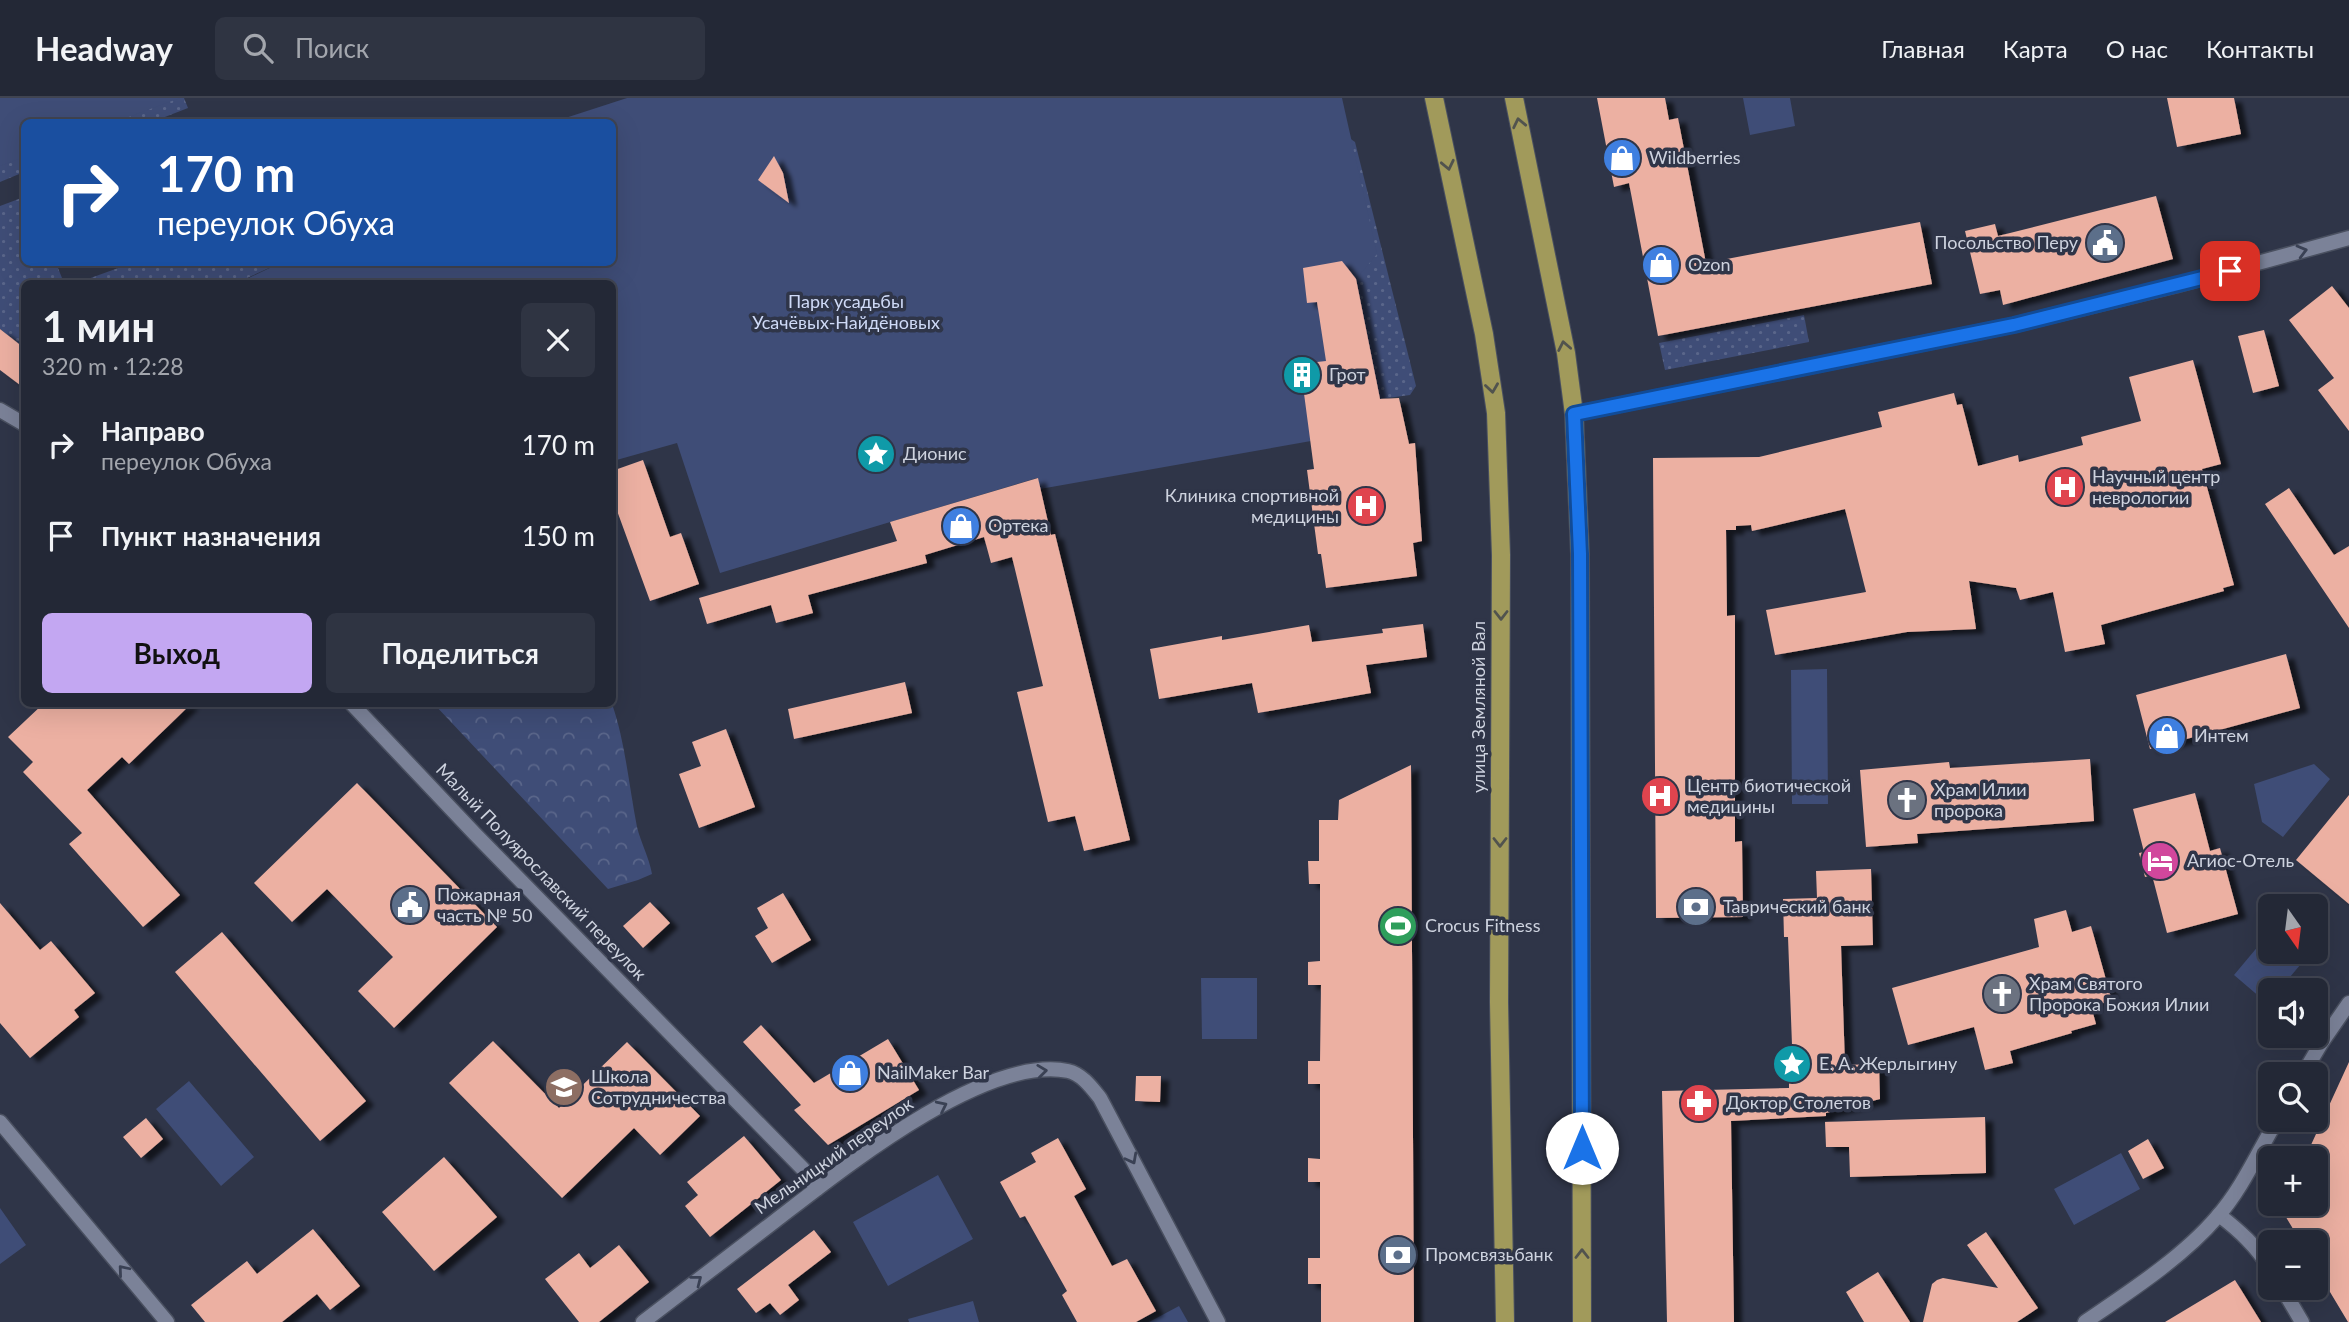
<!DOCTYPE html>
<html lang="ru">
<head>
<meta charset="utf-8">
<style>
	:root { --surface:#232836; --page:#2f3442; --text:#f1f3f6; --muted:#a3a6ad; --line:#404451; --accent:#c3a7f2 }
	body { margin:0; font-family:Lato,sans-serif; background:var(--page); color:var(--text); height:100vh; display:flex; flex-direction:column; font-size:26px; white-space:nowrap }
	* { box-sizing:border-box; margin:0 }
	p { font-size:23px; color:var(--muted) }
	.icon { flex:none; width:38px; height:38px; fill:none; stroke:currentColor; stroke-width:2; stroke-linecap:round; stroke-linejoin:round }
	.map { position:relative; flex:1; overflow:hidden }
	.panel { position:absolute; left:21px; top:182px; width:595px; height:427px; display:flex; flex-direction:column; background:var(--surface); border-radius:10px; box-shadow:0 7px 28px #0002,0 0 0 2px var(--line) }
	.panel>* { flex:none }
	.hud { position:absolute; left:21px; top:21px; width:595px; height:147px; border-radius:10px; box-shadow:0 7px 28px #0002,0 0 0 2px var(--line); background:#1a4fa0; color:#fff; overflow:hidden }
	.needle { width:46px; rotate:166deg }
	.controls { position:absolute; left:2258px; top:796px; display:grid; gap:14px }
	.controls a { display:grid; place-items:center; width:70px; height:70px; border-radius:10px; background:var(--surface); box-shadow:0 7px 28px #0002,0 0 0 2px var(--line); font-size:35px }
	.pin { position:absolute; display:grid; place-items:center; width:60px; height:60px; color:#fff; margin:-30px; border-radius:14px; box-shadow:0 4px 10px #0006 }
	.me { position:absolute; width:77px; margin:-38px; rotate:0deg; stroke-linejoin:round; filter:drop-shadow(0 0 5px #0008) }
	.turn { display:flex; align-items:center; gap:24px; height:147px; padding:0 21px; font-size:32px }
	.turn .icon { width:91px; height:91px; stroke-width:2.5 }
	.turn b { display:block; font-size:49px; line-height:60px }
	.round { display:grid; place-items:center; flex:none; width:74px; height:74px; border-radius:10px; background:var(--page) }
	.overview { display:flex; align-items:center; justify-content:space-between; height:119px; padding:0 21px }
	h1 { font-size:42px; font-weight:700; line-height:52px }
	.button { display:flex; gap:14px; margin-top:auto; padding:14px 21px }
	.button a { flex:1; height:80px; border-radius:10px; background:var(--accent); color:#111; font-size:28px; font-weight:700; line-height:80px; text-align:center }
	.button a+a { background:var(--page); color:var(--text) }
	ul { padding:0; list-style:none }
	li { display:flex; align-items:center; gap:21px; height:91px; padding:0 21px }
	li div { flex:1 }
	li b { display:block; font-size:26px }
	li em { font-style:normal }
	header { display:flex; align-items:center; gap:42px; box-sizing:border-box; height:98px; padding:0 35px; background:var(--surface); border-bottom:2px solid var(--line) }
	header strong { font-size:33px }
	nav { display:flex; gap:38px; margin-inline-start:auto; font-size:24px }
	.search { width:490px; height:63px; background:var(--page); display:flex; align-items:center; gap:18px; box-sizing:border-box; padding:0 24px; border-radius:10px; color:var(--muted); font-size:26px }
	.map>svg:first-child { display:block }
	.grass { fill:url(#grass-dots) }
	.forest { fill:url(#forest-crowns) }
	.park { fill:#3f4d77 }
	.building { fill:#ecb0a2; filter:url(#shadow) }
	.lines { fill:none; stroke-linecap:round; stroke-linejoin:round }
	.minor-casing { stroke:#4a5060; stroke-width:17 }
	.tertiary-casing { stroke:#4a5060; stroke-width:17 }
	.primary-casing { stroke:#4a5060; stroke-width:20 }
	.minor { stroke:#7b8298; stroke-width:14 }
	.tertiary { stroke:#7b8298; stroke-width:14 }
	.primary { stroke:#a19a5b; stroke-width:18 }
	.oneway { stroke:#51534e }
	.oneway2 { stroke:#3a4154 }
	.route-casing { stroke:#114b97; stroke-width:18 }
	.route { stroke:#1a73e8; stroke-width:12 }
	.labels { text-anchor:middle; stroke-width:7; stroke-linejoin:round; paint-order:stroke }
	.poi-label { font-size:18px; fill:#ced3df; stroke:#2f3548; text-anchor:start }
	.park-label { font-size:18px; fill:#cfdaf7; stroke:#2f3548 }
	.street-label { font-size:18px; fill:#ced3df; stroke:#2f3548 }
</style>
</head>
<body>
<header>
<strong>Headway</strong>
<div class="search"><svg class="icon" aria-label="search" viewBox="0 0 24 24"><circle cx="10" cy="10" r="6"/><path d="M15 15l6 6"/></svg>Поиск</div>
<nav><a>Главная</a><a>Карта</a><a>О нас</a><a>Контакты</a></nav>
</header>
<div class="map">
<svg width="2349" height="1224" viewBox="0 0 2349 1224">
	<defs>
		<pattern id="grass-dots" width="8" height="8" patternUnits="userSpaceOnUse" patternTransform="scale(1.75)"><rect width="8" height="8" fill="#3f4d77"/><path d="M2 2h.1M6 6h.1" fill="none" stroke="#5a668a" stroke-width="1.8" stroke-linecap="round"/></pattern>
		<pattern id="forest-crowns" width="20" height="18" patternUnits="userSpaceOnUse" patternTransform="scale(1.75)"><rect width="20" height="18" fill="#3f4d77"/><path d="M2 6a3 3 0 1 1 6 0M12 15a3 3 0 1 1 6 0" fill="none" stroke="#5a668a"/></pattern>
		<filter id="shadow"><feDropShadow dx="8" dy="4.5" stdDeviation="2" flood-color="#0009"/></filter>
	</defs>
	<rect width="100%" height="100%" fill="#2f3548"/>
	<path class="grass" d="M0,0H184L188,10L152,24H24V74L0,84Z
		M1305,0L1332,28L1355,44L1416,288L1410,297L1380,301Z
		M24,99V164L56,165L64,185L24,186V250L0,231V108Z
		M132,165H280L236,185L74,186Z
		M1804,217L1809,244L1665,272L1659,245Z"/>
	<path class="forest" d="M612,606C625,643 629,688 637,729C641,745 649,759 652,776L638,782L608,791L434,606Z"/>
	<path class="park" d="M0,0H180L115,24H24V59L0,68Z
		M627,0H1342L1377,156L1356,181L1311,343L1040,391L1037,380L720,475L677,345L613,363L612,186H236L280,165L612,164V24H553Z
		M1743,0H1790L1795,28L1750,37Z
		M1827,571L1828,706H1792L1791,572Z
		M2314,666L2330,681L2283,739L2262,724L2254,686Z
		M2270,834V854H2311L2279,892H2270L2268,906L2234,877Z
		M1201,880H1257V941H1202Z
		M189,983L254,1059L221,1088L156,1011Z
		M2121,1055L2140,1091L2074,1127L2054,1091Z
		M938,1077L973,1141L888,1188L853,1124Z
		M0,1110L26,1147L0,1166Z
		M973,1203L979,1224H909L908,1221Z
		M1179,1208L1188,1224H1149Z"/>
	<path class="building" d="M1597,0H1665L1669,22L1678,20L1706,165L1920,124L1932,186L1658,238L1629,85L1614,89Z
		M2167,0H2234L2241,36L2177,49Z
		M774,58L783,75L789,105L758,82Z
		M2156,98L2173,161L2003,207L2000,192L1980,196L1965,133L1995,126L1998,138Z
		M1342,163L1356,181L1380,301L1399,300L1409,346L1415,345L1422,443L1413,445L1417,478L1326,490L1321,456H1318L1307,372L1314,371L1303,288L1293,290L1290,267L1326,263L1317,204L1307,205L1303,170Z
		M2332,188L2349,210V333L2318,292L2334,280L2289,222Z
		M0,231L24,250V290L0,272Z
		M2264,232L2279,288L2253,295L2238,238Z
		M2193,262L2221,366L2202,371L2234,487L2223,490L2224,493L2101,527L2105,546L2065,554L2053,494L2020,502L2016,490L1969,483L1976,531L1907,534L1775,557L1766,512L1866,494L1845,411L1752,433L1751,427L1736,428V432H1726L1727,518L1735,517V744L1742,743L1743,819L1656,820L1653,360L1759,359L1882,329L1878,314L1954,295L1957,307L1962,306L1978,368L2018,357L2019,364L2083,347L2081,339L2141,323L2129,279Z
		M643,362L670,439L681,435L699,486L650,503L612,399V373Z
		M1038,380L1051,437L1055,436L1130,742L1084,753L1075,718L1048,724L1017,594L1043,588L1012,459L991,465L984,439L925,457L927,465L808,497L813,515L776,525L771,507L707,526L699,500L897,443L890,424Z
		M2289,390L2334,457L2349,448V530L2265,406Z
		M1423,526L1427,559L1366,567L1371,595L1258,615L1252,585L1159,601L1150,551L1222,538V542L1309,527L1312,544L1383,535L1382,531Z
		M2286,556L2300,610L2150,651L2136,597Z
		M905,584L912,615L794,641L788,611Z
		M43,606H191L129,666L122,659L87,692L180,797L143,829L69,746L82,735L23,674L33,664L8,639Z
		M726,631L755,709L699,730L679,676L701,668L692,644Z
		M2090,661L2094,723L1917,736L1918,745L1866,749L1860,672L1949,664L1950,670Z
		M1411,667L1414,1224H1321V1186H1308V1160H1320V1084H1308V1060L1320,1061V986H1308V963H1320L1321,887H1308V864L1320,863V786H1309L1308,763H1319V722H1338L1339,702Z
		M357,685L497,829L394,930L358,893L393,859L327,791L292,824L254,785Z
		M2195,695L2210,753L2220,750L2238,816L2167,835L2152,777L2145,779L2139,755L2144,754L2133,711Z
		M2349,697V806L2296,762Z
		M1871,771L1873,847L1841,848L1845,967L1879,966L1880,1001L1826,1015V1018L1731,1023L1734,1224H1667L1662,993L1789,990V984H1793L1792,947L1788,839H1784L1783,801L1817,800L1816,773Z
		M783,795L811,842L772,865L755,838L768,830L757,810Z
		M650,804L670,825L643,850L623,828Z
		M0,805L40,852L51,843L95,895L74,912L79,919L30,960L0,925Z
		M2066,812L2072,834L2091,828L2112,903L2091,908L2096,926L2071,933L2072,935L2010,953L2013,965L1985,972L1974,929L1908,947L1892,890L2039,849L2034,821Z
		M222,834L366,1003L320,1043L175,874Z
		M761,927L814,985L888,941L919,992L828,1047L794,1012L801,1007L743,944Z
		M493,943L559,1010L627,944L700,1018L660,1057L634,1030L562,1100L449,985Z
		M2349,964V1224H2348L2315,1169V1144H2301L2278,1106H2315V1060H2305Z
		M1136,978H1161L1160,1004L1135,1003Z
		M1985,1019L1986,1075L1850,1079L1849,1049H1826L1825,1024Z
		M146,1020L163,1041L141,1060L123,1039Z
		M744,1038L781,1082L710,1139L685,1108L698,1097L687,1084Z
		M1058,1040L1086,1091L1074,1098L1112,1168L1127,1161L1156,1213L1136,1224H1077L1062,1197L1067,1193L1025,1118L1020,1120L1000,1084L1036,1064L1031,1055Z
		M2148,1041L2164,1070L2143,1081L2128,1053Z
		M444,1059L497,1119L434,1173L382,1114Z
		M313,1131L360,1188L330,1212L317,1196L282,1224H205L191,1207L247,1163L257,1176Z
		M814,1132L831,1154L788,1187L799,1202L780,1217L770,1205L756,1215L737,1191Z
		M1986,1134L2038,1210L2017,1224H1923L1932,1186L1937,1182L1943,1180L1998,1190L1967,1147Z
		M619,1147L649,1184L599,1224H579L545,1181L579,1155L590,1170Z
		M1878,1174L1910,1224H1864L1846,1194Z
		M2235,1182L2261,1224H2165Z"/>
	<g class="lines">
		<defs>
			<path id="minor" d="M0,312L24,326
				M1574,316L2014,227L2177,187L2349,140
				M352,606L475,736L803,1071L817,1091
				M0,1024L167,1224
				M2219,1117C2240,1133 2256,1148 2270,1170
				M2282,1190L2302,1224
				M643,1224C687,1190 731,1157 775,1123C839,1074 984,956 1068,973C1082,976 1092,990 1100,1000L1218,1224"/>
			<path id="tertiary" d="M2303,976L2322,944L2349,905
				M2085,1224C2129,1194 2183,1159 2217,1119C2242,1091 2258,1054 2277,1022"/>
			<path id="primary" d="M1434,0L1484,236L1496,315L1501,457L1499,904L1505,1224
				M1514,0L1566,255L1574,316L1580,456L1582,1224"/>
		</defs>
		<use href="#minor" class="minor-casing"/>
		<use href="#tertiary" class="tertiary-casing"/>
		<use href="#primary" class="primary-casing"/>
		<use href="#minor" class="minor"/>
		<use href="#tertiary" class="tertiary"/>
		<use href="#primary" class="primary"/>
	</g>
	<defs><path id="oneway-chevron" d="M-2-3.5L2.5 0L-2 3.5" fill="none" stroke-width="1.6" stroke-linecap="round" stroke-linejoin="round" transform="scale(1.75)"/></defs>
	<g class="oneway">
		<use href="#oneway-chevron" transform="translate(1519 25) rotate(-102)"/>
		<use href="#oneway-chevron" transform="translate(1448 67) rotate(78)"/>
		<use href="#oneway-chevron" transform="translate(1564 248) rotate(-101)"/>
		<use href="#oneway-chevron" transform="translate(1492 290) rotate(82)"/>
		<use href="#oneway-chevron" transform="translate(1501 517) rotate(90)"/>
		<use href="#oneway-chevron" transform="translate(1500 744) rotate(90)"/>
		<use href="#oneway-chevron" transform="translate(1582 1156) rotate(-90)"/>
	</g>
	<g class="oneway2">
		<use href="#oneway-chevron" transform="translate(2302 153) rotate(-15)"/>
		<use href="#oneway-chevron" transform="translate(1042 973) rotate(-7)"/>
		<use href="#oneway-chevron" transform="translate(942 1008) rotate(-26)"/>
		<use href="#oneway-chevron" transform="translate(1132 1061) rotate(62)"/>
		<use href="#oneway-chevron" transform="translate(123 1172) rotate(-130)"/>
		<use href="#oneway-chevron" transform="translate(697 1182) rotate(-38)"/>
	</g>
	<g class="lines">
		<defs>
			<path id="route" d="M1582,1050L1580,456L1574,316L2014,227L2230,173"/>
		</defs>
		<use href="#route" class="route-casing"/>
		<use href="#route" class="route"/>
	</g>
	<defs>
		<symbol id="shop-disc" viewBox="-11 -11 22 22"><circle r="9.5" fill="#3f7fe0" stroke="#2f3548"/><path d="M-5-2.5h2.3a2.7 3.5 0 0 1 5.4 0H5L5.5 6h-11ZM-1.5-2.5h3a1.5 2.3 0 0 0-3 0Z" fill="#fff"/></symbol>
		<symbol id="civic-disc" viewBox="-11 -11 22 22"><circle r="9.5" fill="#5c6f8a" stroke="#2f3548"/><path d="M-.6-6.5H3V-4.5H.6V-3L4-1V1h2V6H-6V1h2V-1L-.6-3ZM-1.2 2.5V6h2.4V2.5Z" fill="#fff"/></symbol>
		<symbol id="building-disc" viewBox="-11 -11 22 22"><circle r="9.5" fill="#0f9aa8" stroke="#2f3548"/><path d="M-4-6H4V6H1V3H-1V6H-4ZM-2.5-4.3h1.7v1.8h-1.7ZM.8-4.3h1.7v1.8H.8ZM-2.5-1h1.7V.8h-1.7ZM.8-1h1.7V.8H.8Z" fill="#fff"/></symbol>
		<symbol id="sight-disc" viewBox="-11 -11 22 22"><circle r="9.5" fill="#0f9aa8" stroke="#2f3548"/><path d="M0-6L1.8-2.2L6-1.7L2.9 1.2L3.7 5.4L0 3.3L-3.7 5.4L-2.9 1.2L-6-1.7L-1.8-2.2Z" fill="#fff"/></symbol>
		<symbol id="hospital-disc" viewBox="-11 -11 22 22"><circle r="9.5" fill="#e0444e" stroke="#2f3548"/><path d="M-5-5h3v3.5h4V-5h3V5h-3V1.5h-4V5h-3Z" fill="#fff"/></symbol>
		<symbol id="church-disc" viewBox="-11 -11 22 22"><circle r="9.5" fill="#6b7280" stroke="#2f3548"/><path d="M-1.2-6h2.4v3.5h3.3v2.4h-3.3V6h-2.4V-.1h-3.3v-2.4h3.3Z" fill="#fff"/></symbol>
		<symbol id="hotel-disc" viewBox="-11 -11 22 22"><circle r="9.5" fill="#d1479c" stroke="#2f3548"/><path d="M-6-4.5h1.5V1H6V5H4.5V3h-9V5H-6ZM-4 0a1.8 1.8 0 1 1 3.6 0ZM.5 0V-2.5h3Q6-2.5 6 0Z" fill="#fff"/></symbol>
		<symbol id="bank-disc" viewBox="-11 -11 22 22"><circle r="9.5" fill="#5c6f8a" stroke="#2f3548"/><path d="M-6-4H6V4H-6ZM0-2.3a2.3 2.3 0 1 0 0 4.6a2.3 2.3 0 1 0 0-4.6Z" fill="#fff"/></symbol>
		<symbol id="stadium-disc" viewBox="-11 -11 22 22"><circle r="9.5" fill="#2e9e5b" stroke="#2f3548"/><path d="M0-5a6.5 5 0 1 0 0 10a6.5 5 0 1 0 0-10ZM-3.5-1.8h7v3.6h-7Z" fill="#fff"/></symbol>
		<symbol id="school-disc" viewBox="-11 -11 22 22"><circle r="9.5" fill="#8d6e63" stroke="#2f3548"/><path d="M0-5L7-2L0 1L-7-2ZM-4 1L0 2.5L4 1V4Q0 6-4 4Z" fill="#fff"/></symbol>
		<symbol id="pharmacy-disc" viewBox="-11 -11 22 22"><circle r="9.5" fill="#e0444e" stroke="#2f3548"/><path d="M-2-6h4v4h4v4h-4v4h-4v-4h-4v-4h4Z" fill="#fff"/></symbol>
	</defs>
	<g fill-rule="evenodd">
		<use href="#shop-disc" x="1600" y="38" width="44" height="44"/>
		<use href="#civic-disc" x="2083" y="123" width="44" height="44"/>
		<use href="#shop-disc" x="1639" y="145" width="44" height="44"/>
		<use href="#building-disc" x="1280" y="255" width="44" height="44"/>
		<use href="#sight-disc" x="854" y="334" width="44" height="44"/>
		<use href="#hospital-disc" x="2043" y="367" width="44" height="44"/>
		<use href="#hospital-disc" x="1344" y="386" width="44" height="44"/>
		<use href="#shop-disc" x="939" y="406" width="44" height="44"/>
		<use href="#shop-disc" x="2145" y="616" width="44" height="44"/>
		<use href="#hospital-disc" x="1638" y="676" width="44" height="44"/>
		<use href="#church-disc" x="1885" y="680" width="44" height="44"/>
		<use href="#hotel-disc" x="2138" y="741" width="44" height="44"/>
		<use href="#civic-disc" x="388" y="785" width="44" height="44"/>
		<use href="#bank-disc" x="1674" y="787" width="44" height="44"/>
		<use href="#stadium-disc" x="1376" y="806" width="44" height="44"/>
		<use href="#church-disc" x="1980" y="874" width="44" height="44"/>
		<use href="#sight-disc" x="1770" y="944" width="44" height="44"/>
		<use href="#shop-disc" x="828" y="953" width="44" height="44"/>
		<use href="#school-disc" x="542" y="967" width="44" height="44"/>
		<use href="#pharmacy-disc" x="1677" y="983" width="44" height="44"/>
		<use href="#bank-disc" x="1376" y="1135" width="44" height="44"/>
	</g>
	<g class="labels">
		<g class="poi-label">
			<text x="1649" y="66">Wildberries</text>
			<text x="2078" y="151" text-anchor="end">Посольство Перу</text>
			<text x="1688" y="173">Ozon</text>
			<text x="1329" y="283">Грот</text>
			<text x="903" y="362">Дионис</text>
			<text x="2092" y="385">Научный центр<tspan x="2092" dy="21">неврологии</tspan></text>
			<text x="1339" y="404" text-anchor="end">Клиника спортивной<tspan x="1339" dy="21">медицины</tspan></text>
			<text x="988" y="434">Ортека</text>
			<text x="2194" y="644">Интем</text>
			<text x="1687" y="694">Центр биотической<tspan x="1687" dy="21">медицины</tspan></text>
			<text x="1934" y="698">Храм Илии<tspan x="1934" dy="21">пророка</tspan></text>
			<text x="2187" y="769">Агиос-Отель</text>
			<text x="437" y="803">Пожарная<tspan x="437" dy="21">часть № 50</tspan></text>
			<text x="1723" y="815">Таврический банк</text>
			<text x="1425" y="834">Crocus Fitness</text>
			<text x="2029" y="892">Храм Святого<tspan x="2029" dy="21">Пророка Божия Илии</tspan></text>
			<text x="1819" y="972">Е. А. Жерлыгину</text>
			<text x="877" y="981">NailMaker Bar</text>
			<text x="591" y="985">Школа<tspan x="591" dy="21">Сотрудничества</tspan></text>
			<text x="1726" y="1011">Доктор Столетов</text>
			<text x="1425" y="1163">Промсвязьбанк</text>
		</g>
		<g class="park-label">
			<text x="846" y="210">Парк усадьбы<tspan x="846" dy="21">Усачёвых-Найдёновых</tspan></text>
		</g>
		<g class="street-label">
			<text transform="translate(1479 609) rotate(-90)" y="6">улица Земляной Вал</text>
			<text transform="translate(541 774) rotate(46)" y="6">Малый Полуярославский переулок</text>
			<text transform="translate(834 1058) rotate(-35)" y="6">Мельницкий переулок</text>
		</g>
	</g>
</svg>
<div class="controls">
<a><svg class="needle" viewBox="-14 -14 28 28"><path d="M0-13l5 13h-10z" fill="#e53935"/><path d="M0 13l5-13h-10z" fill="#a3a6ad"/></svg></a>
<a><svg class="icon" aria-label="sound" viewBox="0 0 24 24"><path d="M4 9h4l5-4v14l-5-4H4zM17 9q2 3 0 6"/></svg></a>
<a><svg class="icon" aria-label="search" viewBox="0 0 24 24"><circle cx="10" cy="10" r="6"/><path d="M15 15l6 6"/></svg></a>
<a>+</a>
<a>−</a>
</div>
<div class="pin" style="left:2230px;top:173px;background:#d93025"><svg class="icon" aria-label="arrive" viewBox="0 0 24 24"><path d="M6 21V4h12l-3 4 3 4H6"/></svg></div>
<svg class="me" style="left:1582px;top:1050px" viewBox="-20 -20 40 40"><circle r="19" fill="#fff"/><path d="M0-13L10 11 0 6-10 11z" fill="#1a73e8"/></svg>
<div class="hud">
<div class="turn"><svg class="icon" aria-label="right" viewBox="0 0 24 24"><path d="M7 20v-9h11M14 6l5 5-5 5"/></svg><div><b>170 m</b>переулок Обуха</div></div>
</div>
<section class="panel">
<div class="overview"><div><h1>1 мин</h1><p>320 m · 12:28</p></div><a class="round"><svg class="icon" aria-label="close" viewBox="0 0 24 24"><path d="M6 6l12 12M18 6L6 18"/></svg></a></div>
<ul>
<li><svg class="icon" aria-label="right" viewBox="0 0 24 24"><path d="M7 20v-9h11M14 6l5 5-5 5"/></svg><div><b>Направо</b><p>переулок Обуха</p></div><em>170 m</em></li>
<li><svg class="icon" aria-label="arrive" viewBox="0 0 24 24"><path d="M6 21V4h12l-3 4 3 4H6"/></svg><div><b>Пункт назначения</b></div><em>150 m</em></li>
</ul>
<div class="button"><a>Выход</a><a>Поделиться</a></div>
</section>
</div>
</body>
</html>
